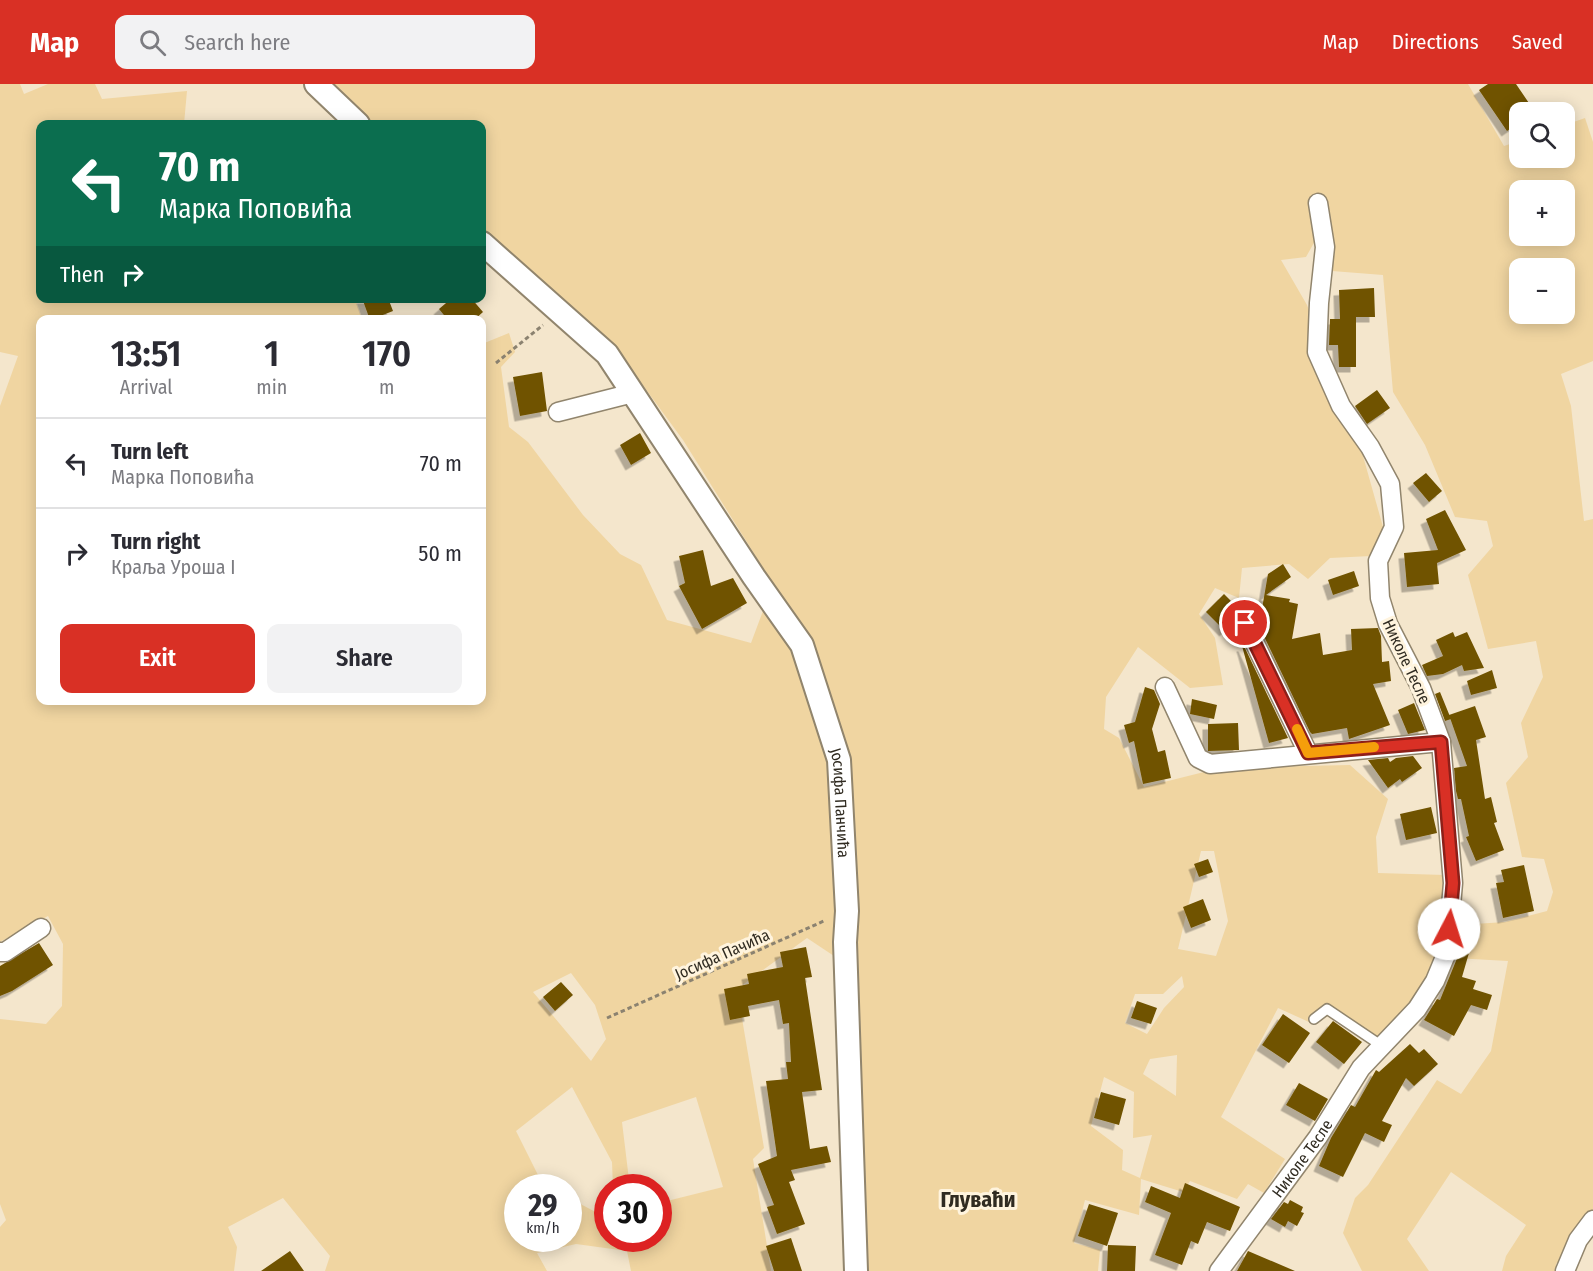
<!DOCTYPE html>
<html lang="en">
<head>
<meta charset="utf-8">
<style>
	:root { --surface:#fff; --page:#f2f2f3; --text:#2b2b33; --muted:#7c7c81; --line:#e1e1e2; --accent:#d93025 }
	body { margin:0; font-family:"Fira Sans Condensed",sans-serif; background:var(--page); color:var(--text); height:100vh; display:flex; flex-direction:column; font-size:22px; white-space:nowrap }
	* { box-sizing:border-box; margin:0 }
	p { font-size:20px; color:var(--muted) }
	.icon { flex:none; width:33px; height:33px; fill:none; stroke:currentColor; stroke-width:2; stroke-linecap:round; stroke-linejoin:round }
	.map { position:relative; flex:1; overflow:hidden }
	.sheet { position:absolute; left:36px; top:231px; width:450px; height:390px; display:flex; flex-direction:column; background:var(--surface); border-radius:12px; box-shadow:0 3px 15px #0003 }
	.sheet>* { flex:none }
	.banner { position:absolute; left:36px; top:36px; width:450px; height:183px; border-radius:12px; box-shadow:0 3px 15px #0003; background:#0b6e4f; color:#fff; overflow:hidden }
	.tools { position:absolute; left:1509px; top:18px; display:grid; gap:12px }
	.tools a { display:grid; place-items:center; width:66px; height:66px; border-radius:12px; background:var(--surface); box-shadow:0 3px 15px #0003; font-size:30px }
	.speed { position:absolute; left:504px; top:1090px; display:flex; gap:12px; font-size:30px; font-weight:700; text-align:center }
	.speed>* { display:grid; place-content:center; width:78px; height:78px; border-radius:50%; background:var(--surface); box-shadow:0 3px 15px #0003; line-height:1 }
	.speed small { font-size:15px; font-weight:400 }
	.speed .limit { border:9px solid #d22; background:#fff; color:#111 }
	.pin { position:absolute; display:grid; place-items:center; width:51px; height:51px; color:#fff; margin:-26px; border:3px solid #fff; border-radius:50%; box-shadow:0 2px 6px #0007 }
	.me { position:absolute; width:66px; margin:-33px; rotate:5deg; stroke-linejoin:round; filter:drop-shadow(0 0 4px #0008) }
	.turn { display:flex; align-items:center; gap:21px; height:126px; padding:0 24px; font-size:27px }
	.turn .icon { width:78px; height:78px; stroke-width:2.5 }
	.turn b { display:block; font-size:42px; line-height:51px }
	.then { display:flex; align-items:center; height:57px; padding:0 24px; background:#0003; gap:12px; font-size:22px }
	.eta { display:flex; justify-content:space-evenly; align-items:center; height:102px; text-align:center }
	.eta b { font-size:36px; font-weight:600; line-height:42px }
	.button { display:flex; gap:12px; margin-top:auto; padding:12px 24px }
	.button a { flex:1; height:69px; border-radius:12px; background:var(--accent); color:#fff; font-size:24px; font-weight:600; line-height:69px; text-align:center }
	.button a+a { background:var(--page); color:var(--text) }
	ul { padding:0; list-style:none }
	li { display:flex; align-items:center; gap:18px; height:90px; padding:0 24px; border-top:2px solid var(--line) }
	li div { flex:1 }
	li b { display:block; font-size:22px }
	li em { font-style:normal }
	header { display:flex; align-items:center; gap:36px; box-sizing:border-box; height:84px; padding:0 30px; background:var(--accent); color:#fff }
	header strong { font-size:28px }
	nav { display:flex; gap:33px; margin-inline-start:auto; font-size:21px }
	.search { width:420px; height:54px; background:var(--page); display:flex; align-items:center; gap:15px; box-sizing:border-box; padding:0 21px; border-radius:12px; color:var(--muted); font-size:22px }
	.map>svg:first-child { display:block }
	.green { fill:#f0d5a1; fill-rule:evenodd }
	.building { fill:#705306; filter:url(#shadow) }
	.lines { fill:none; stroke-linecap:round; stroke-linejoin:round }
	.service-casing { stroke:#91856d; stroke-width:12 }
	.minor-casing { stroke:#91856d; stroke-width:21 }
	.tertiary-casing { stroke:#91856d; stroke-width:26 }
	.path { stroke:#8b8270; stroke-width:3; stroke-dasharray:4.5 3; stroke-linecap:butt }
	.service { stroke:#fff; stroke-width:9 }
	.minor { stroke:#fff; stroke-width:18 }
	.tertiary { stroke:#fff; stroke-width:22 }
	.route-casing { stroke:#8d1f18; stroke-width:15 }
	.route { stroke:#d93025; stroke-width:10 }
	.slow { stroke:#f59e0b; stroke-width:10 }
	.labels { text-anchor:middle; stroke-width:6; stroke-linejoin:round; paint-order:stroke }
	.street-label { font-size:16px; fill:#302b21; stroke:#fff4de }
	.district-label { font-size:22px; font-weight:bold; fill:#302b21; stroke:#fff4de }
</style>
</head>
<body>
<header>
<strong>Map</strong>
<div class="search"><svg class="icon" aria-label="search" viewBox="0 0 24 24"><circle cx="10" cy="10" r="6"/><path d="M15 15l6 6"/></svg>Search here</div>
<nav><a>Map</a><a>Directions</a><a>Saved</a></nav>
</header>
<div class="map">
<svg width="1593" height="1187" viewBox="0 0 1593 1187">
	<defs>
		<filter id="shadow"><feDropShadow dx="-5.5" dy="5.5" stdDeviation="0" flood-color="#0004"/></filter>
	</defs>
	<rect width="100%" height="100%" fill="#f4e6cc"/>
	<path class="green" d="M0,0H20L24,10L48,0H95L102,15L187,7L184,40H40V214H259L261,217L266,214L355,215L362,235L40,236V616H482V260L509,249L515,268L501,283L509,343L528,358L583,431L620,470L641,481L667,536L751,559L773,500L683,356L622,273L482,145V40H368L327,0H1468L1504,62L1519,57L1520,74H1564L1565,41L1585,34L1593,58V277L1561,290L1571,322L1584,437L1593,435V1142L1556,1180V1187H1502L1506,1172L1526,1141L1451,1088L1407,1155L1429,1187H1362L1343,1149L1355,1114L1368,1101L1437,996L1461,1010L1491,967L1508,877L1454,874L1459,841L1505,838L1547,827L1553,808L1544,775L1522,773L1506,699L1528,673L1521,639L1543,593L1536,557L1488,565L1468,491L1493,462L1487,437L1455,433L1425,361L1393,308L1383,191L1332,187L1320,148L1306,173L1281,176L1307,221L1363,372L1383,443L1371,472L1330,474L1308,495L1289,480L1242,484L1239,514L1215,504L1199,530L1215,554L1223,601L1190,604L1138,563L1106,613L1104,645L1119,654L1144,703L1220,684L1350,681L1388,715L1376,753L1378,789L1445,791L1440,871L1425,903L1382,960L1328,925L1309,938L1278,924L1221,1033L1285,1075L1264,1109L1248,1100L1237,1115L1190,1097L1183,1108L1141,1095L1139,1131L1085,1116L1074,1159L1100,1166L1098,1187H862L834,872L807,854L737,905L764,1064L753,1075L771,1187H631L627,1167L576,1160L537,1169L547,1187H325L330,1172L283,1114L228,1143L237,1163L234,1187H0V1143L6,1136L0,1120V935L46,940L62,922L63,860L48,832L0,858V322L18,272L0,268ZM1520,106H1564V152H1520ZM1520,184H1564V230H1520ZM1201,767H1214L1228,837L1216,872L1178,865ZM571,889L595,921L606,955L591,977L533,908ZM1182,892L1184,903L1164,924L1147,950L1125,939L1135,910H1163ZM1177,971L1176,1012L1143,990L1150,975ZM1104,993L1134,1008L1133,1054L1152,1051L1140,1094L1122,1086L1123,1066L1091,1042ZM572,1003L612,1078L613,1104H630L622,1038L696,1013L723,1103L659,1119L658,1155H608L607,1134L569,1114L568,1155H518V1104H549L543,1101L516,1047Z"/>
	<path class="building" d="M1488,0H1516L1535,28H1520V38L1507,47L1479,6Z
		M1374,204L1375,233H1356V283H1339L1338,261H1329L1330,235H1340L1339,206Z
		M362,214H388L393,227L370,236Z
		M452,214H471L483,228L474,236H448L439,225Z
		M542,288L547,327L520,332L513,293Z
		M1377,306L1390,324L1367,340L1355,322Z
		M640,349L651,369L631,381L620,361Z
		M1426,389L1442,407L1429,418L1413,399Z
		M1445,426L1466,466L1437,479L1439,500L1407,503L1404,469L1438,466L1426,435Z
		M703,466L711,502L733,494L747,519L702,545L679,502L685,499L679,472Z
		M1283,480L1291,493L1266,511L1290,515L1289,518L1298,520L1292,555L1320,549L1323,571L1352,566L1351,545L1378,544L1381,552L1382,578L1389,577L1391,597L1373,600L1390,641L1349,655L1347,644L1312,650L1310,648L1259,542L1268,490Z
		M1354,487L1359,502L1333,511L1328,496Z
		M1224,510L1242,528L1225,547L1206,528Z
		M1453,548L1455,553L1467,548L1484,584L1464,587L1462,581L1443,590L1427,592L1422,581L1443,572L1436,556Z
		M1242,562H1244L1288,654L1269,659Z
		M1492,586L1497,604L1471,611L1467,597Z
		M1145,603L1154,606L1160,620L1152,645L1158,668L1165,666L1171,694L1143,700L1134,657L1129,659L1124,641L1135,638Z
		M1440,608L1451,635L1445,637L1435,610Z
		M1192,615L1217,621L1214,635L1190,630Z
		M1414,619L1425,646L1408,650L1398,626Z
		M1475,622L1486,653L1476,656L1485,715L1491,713L1497,738L1494,739L1504,766L1476,777L1466,753L1469,752L1461,715H1458L1456,707L1454,684L1467,682L1449,631Z
		M1238,639L1239,666L1208,667V640Z
		M1413,672L1422,684L1402,698L1400,695L1388,704L1368,676L1388,674L1390,678L1396,674Z
		M1431,723L1437,749L1406,756L1400,730Z
		M1208,775L1213,788L1199,793L1194,780Z
		M1524,781L1534,827L1503,834L1496,799L1504,798L1501,786Z
		M1203,815L1211,836L1191,844L1183,823Z
		M39,859L53,881L12,907L0,912V882Z
		M1459,859L1471,862L1462,893L1476,897L1473,905L1492,911L1487,926L1471,921L1454,952L1424,936L1437,915L1440,916L1458,872Z
		M806,863L812,893L805,894L822,1006L802,1008L810,1065L827,1062L831,1078L791,1086L795,1096L789,1098L805,1140L777,1150L767,1123L774,1121L758,1080L777,1072L766,997L788,995L786,978H791L789,939L783,940L779,916L748,922L750,932L730,936L724,905L749,900L747,890L783,883L780,868Z
		M561,898L573,911L555,927L543,913Z
		M1137,917L1157,924L1151,940L1131,934Z
		M1283,930L1310,949L1289,979L1262,961Z
		M1333,937L1362,958L1344,980L1316,958Z
		M1410,960L1419,969L1424,965L1438,980L1414,1002L1406,994L1382,1037L1392,1041L1384,1058L1365,1049L1343,1093L1319,1082L1331,1054L1351,1021L1355,1023L1376,986L1379,988Z
		M1299,999L1328,1015L1315,1037L1286,1021Z
		M1101,1008L1126,1015L1119,1041L1094,1034Z
		M1185,1099L1240,1123L1230,1147L1207,1138L1198,1160L1191,1157L1182,1181L1155,1171L1171,1129L1145,1118L1151,1102L1180,1114Z
		M1290,1116L1303,1123L1301,1128L1304,1129L1297,1142L1288,1137L1285,1143L1271,1135L1284,1118L1288,1120Z
		M1089,1120L1118,1129L1107,1162L1078,1152Z
		M791,1154L802,1187H774L766,1162Z
		M1108,1161L1136,1162L1135,1187H1107Z
		M290,1167L304,1187H261Z
		M1248,1167L1295,1187H1237Z"/>
	<g class="lines">
		<defs>
			<path id="service" d="M1314,935L1327,925L1382,962"/>
			<g id="minor">
				<path d="M558,328L633,309"/>
				<path d="M1245,539L1308,669"/>
				<path d="M1165,603L1198,674L1210,680L1441,658"/>
				<path d="M0,868H5L41,844"/>
				<path id="s1" d="M1219,1187L1318,1053L1361,984L1417,925L1435,897L1447,868L1453,799L1441,658L1421,604L1388,540L1380,514L1378,477L1394,443L1390,400L1370,363L1341,322L1317,268L1319,219L1325,163L1318,119"/>
				<path d="M1565,1187L1578,1156L1593,1136"/>
			</g>
			<g id="tertiary">
				<path d="M316,0L358,40"/>
				<path id="s2" d="M482,159L607,270L754,493L802,561L839,676L847,827L845,858L856,1187"/>
			</g>
		</defs>
		<use href="#service" class="service-casing"/>
		<use href="#minor" class="minor-casing"/>
		<use href="#tertiary" class="tertiary-casing"/>
		<path class="path" d="M496,279L543,241
			M607,934L826,836"/>
		<use href="#service" class="service"/>
		<use href="#minor" class="minor"/>
		<use href="#tertiary" class="tertiary"/>
	</g>
	<g class="lines">
		<defs>
			<path id="route" d="M1245,539L1308,669L1441,658L1453,799L1449,845"/>
		</defs>
		<use href="#route" class="route-casing"/>
		<use href="#route" class="route"/>
		<path class="slow" d="M1297,645L1308,669L1374,663"/>
	</g>
	<g class="labels">
		<g class="street-label">
			<text transform="translate(1407 577) rotate(65)" y="6">Николе Тесле</text>
			<text dy="6" stroke="none"><textPath href="#s2" startOffset="681">Јосифа Панчића</textPath></text>
			<text transform="translate(722 870) rotate(-24)" y="6">Јосифа Пачића</text>
			<text dy="6" stroke="none"><textPath href="#s1" startOffset="140">Николе Тесле</textPath></text>
		</g>
		<g class="district-label">
			<text x="978" y="1123">Глуваћи</text>
		</g>
	</g>
</svg>
<div class="tools">
<a><svg class="icon" aria-label="search" viewBox="0 0 24 24"><circle cx="10" cy="10" r="6"/><path d="M15 15l6 6"/></svg></a>
<a>+</a>
<a>−</a>
</div>
<div class="speed"><div>29<small>km/h</small></div><div class="limit">30</div></div>
<div class="pin" style="left:1245px;top:539px;background:#d93025"><svg class="icon" aria-label="arrive" viewBox="0 0 24 24"><path d="M6 21V4h12l-3 4 3 4H6"/></svg></div>
<svg class="me" style="left:1449px;top:845px" viewBox="-20 -20 40 40"><circle r="19" fill="#fff"/><path d="M0-13L10 11 0 6-10 11z" fill="#d93025"/></svg>
<div class="banner">
<div class="turn"><svg class="icon" aria-label="left" viewBox="0 0 24 24"><path d="M17 20v-9H6M10 6l-5 5 5 5"/></svg><div><b>70 m</b>Марка Поповића</div></div>
<div class="then">Then<svg class="icon" aria-label="right" viewBox="0 0 24 24"><path d="M7 20v-9h11M14 6l5 5-5 5"/></svg></div>
</div>
<section class="sheet">
<div class="eta">
<div><b>13:51</b><p>Arrival</p></div>
<div><b>1</b><p>min</p></div>
<div><b>170</b><p>m</p></div>
</div>
<ul>
<li><svg class="icon" aria-label="left" viewBox="0 0 24 24"><path d="M17 20v-9H6M10 6l-5 5 5 5"/></svg><div><b>Turn left</b><p>Марка Поповића</p></div><em>70 m</em></li>
<li><svg class="icon" aria-label="right" viewBox="0 0 24 24"><path d="M7 20v-9h11M14 6l5 5-5 5"/></svg><div><b>Turn right</b><p>Краља Уроша I</p></div><em>50 m</em></li>
</ul>
<div class="button"><a>Exit</a><a>Share</a></div>
</section>
</div>
</body>
</html>
